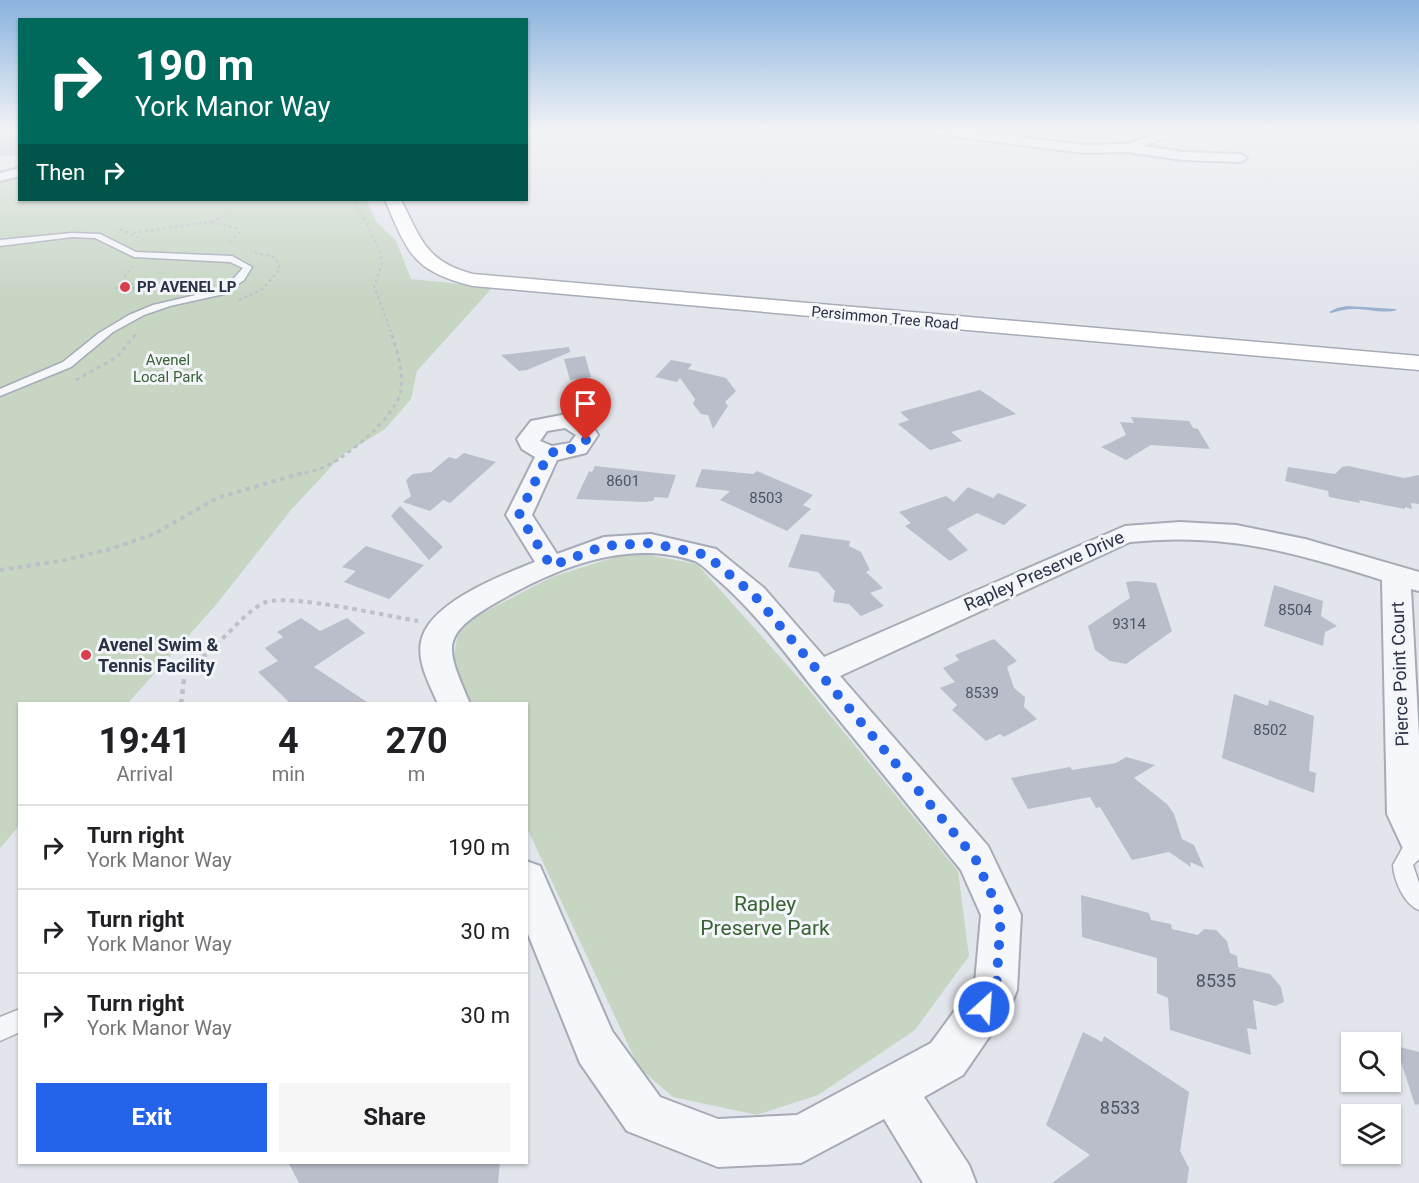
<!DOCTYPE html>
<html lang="en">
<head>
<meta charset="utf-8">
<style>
	:root { --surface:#fff; --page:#f6f6f6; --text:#202124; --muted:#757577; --line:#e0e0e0; --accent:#2563eb }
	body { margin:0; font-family:Roboto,sans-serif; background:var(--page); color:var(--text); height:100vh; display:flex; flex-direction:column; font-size:22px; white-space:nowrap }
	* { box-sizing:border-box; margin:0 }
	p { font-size:20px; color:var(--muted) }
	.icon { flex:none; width:33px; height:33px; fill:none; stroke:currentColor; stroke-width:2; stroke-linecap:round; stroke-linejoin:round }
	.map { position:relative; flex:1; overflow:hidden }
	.side { position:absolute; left:18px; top:702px; width:510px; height:462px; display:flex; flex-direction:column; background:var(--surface); border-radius:0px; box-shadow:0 2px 4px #0004 }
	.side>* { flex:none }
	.top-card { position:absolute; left:18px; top:18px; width:510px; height:183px; border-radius:0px; box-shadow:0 2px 4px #0004; background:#00695c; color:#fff; overflow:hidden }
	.buttons { position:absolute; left:1341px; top:1032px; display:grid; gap:12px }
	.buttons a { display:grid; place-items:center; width:60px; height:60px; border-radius:0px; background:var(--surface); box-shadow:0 2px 4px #0004; font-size:30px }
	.pin { position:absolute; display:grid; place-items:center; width:51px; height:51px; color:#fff; margin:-62px -26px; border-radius:50% 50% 50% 0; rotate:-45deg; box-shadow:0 0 6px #0007 }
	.pin .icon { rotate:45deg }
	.me { position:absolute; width:66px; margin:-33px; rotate:26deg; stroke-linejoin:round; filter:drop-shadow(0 0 4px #0008) }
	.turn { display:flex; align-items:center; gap:21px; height:126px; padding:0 18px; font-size:27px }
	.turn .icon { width:78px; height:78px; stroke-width:2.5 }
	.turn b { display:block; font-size:42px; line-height:51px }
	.then { display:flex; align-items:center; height:57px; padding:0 18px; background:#0003; gap:12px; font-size:22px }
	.eta { display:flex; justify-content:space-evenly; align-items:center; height:102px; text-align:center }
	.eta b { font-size:36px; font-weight:700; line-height:42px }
	.button { display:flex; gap:12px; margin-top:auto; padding:12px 18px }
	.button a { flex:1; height:69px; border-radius:0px; background:var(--accent); color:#fff; font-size:24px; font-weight:700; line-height:69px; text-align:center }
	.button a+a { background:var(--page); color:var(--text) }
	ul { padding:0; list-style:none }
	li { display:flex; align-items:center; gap:18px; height:84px; padding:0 18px; border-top:2px solid var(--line) }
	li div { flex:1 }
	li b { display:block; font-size:22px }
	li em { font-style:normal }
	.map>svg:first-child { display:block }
	.green { fill:#c6d6c3 }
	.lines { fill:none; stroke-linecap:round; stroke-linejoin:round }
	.stream { fill:#9bb0ce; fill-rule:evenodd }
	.building { fill:#b9beca }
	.service-casing { stroke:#a7abb7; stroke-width:3 }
	.minor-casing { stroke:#a7abb7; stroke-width:4 }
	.secondary-casing { stroke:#a7abb7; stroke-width:3 }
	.path-far4 { stroke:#bdc0c7; stroke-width:1.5; stroke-dasharray:2 2; stroke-linecap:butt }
	.path-far3 { stroke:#bdc0c7; stroke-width:2; stroke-dasharray:3 3; stroke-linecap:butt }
	.path-far2 { stroke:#bdc0c7; stroke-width:3; stroke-dasharray:4 4; stroke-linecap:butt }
	.path-far1 { stroke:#bdc0c7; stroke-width:4; stroke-dasharray:4.5 4.5; stroke-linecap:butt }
	.path { stroke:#bdc0c7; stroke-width:4.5; stroke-dasharray:5 5; stroke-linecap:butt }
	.service { fill:#f6f7fa; fill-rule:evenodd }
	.minor { fill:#f6f7fa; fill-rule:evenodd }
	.secondary { fill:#fff; fill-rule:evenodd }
	.route { stroke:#2563eb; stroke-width:10; stroke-dasharray:0 18 }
	.poi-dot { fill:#d8404b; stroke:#f3f5f9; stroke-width:2 }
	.labels { text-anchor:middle; stroke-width:6; stroke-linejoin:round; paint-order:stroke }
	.far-poi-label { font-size:15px; font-weight:bold; fill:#293145; stroke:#f3f5f9; text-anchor:start }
	.far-street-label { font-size:15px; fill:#293145; stroke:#f3f5f9 }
	.far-park-label { font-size:15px; fill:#3a6235; stroke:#f3f5f9 }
	.number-label { font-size:15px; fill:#4d5466 }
	.street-label { font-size:18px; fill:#293145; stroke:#f3f5f9 }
	.poi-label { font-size:18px; font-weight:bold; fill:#293145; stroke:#f3f5f9; text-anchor:start }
	.near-number-label { font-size:18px; fill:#4d5466 }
	.near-park-label { font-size:21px; fill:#3a6235; stroke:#f3f5f9 }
</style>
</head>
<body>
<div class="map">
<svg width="1419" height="1183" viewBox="0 0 1419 1183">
	<rect width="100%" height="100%" fill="#e2e5ec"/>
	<path class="green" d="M19,176L20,200H366L376,221L396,241L411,279L493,287L417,371L411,399L385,429L341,456L291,510L215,606L128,703L20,704L19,826L0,848V180Z
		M631,552L697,564L805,685L958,871L969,956L915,1030L818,1095L757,1115L673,1097L639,1068L527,828L526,704L468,703L452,669L459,625L552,577Z"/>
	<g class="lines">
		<path class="stream" d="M1347,306L1395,309L1397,310C1385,314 1368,309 1355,309C1346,309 1339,311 1331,313L1329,312L1337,308Z"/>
	</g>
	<path class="building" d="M20,135V157L0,155V137Z
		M569,347L570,352L527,370L519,371L501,355Z
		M585,356L591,377L570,380L564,359Z
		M671,360L692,364L688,369L726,378L736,391L725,402L728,406L713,429L708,415L701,414L693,404L695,399L680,378L677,382L655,377Z
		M980,390L1016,414L951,432L962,441L930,450L898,424L909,420L900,412Z
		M1131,417L1189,421L1193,428L1198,429L1210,449L1151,445L1126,460L1101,447L1126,435L1120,422L1134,423Z
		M464,453L496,462L450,503L443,500L430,511L403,502L411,496L406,480L413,474L431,472L449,457L456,459Z
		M595,466L676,475L668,498L655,497L653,501L644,502L576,499L589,471L592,472Z
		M1348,466L1404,478L1419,475V504L1411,503L1412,509L1405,507V509L1359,500L1360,503L1329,497L1328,491L1285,481L1288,467L1335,474L1342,467Z
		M702,469L753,474L757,471L813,495L803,505L811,509L787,531L720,500L730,491L695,487Z
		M968,487L993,498L998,493L1027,505L1004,525L977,513L947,529L968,550L950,561L905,526L911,523L899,512L946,496L954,502Z
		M400,506L443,547L429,560L391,516Z
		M801,534L850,541L849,546L861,552L870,570L866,572L883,588L870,593L884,606L861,616L849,604L833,602L835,591L818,572L788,567Z
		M366,546L424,565L389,599L344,582L356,571L342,567Z
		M1136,581L1156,583L1172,631L1126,664L1110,661L1095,650L1088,626L1130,598L1126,582Z
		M1274,585L1323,601L1321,616L1337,626L1325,632L1323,646L1264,626Z
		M301,618L320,631L347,618L365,633L314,667L370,704H291L258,672L278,661L265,648L283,637L277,632Z
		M994,639L1017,661L1007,667L1014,688L1025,697L1024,707L1037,719L1004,737L1000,734L986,741L952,710L957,705L940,688L955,682L943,668L959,660L955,655Z
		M1234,694L1268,706L1269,700L1314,716L1309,771L1316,773L1314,793L1222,758Z
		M1126,757L1155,765L1134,778L1167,804L1174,814L1182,839L1194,845L1204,868L1190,862L1191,867L1169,852L1132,860L1100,807L1096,808L1090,797L1028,809L1011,778L1070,767L1072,770L1116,763Z
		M1081,895L1149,913L1151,920L1171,924L1172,929L1198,935L1204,929L1216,930L1227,941L1230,953L1237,956L1238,967L1270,974L1281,987L1284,1002L1275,1006L1253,1000L1257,1030L1247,1028L1251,1055L1170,1030L1168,998L1157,993V958L1082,937Z
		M1083,1032L1102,1042L1104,1036L1189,1092L1180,1151L1189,1168L1187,1183H1052L1090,1155L1046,1125Z
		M1396,1046L1419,1052V1104L1415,1105Z
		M288,1162H500L498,1183H299Z"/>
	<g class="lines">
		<defs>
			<path id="service" d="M72,233L100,234L136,252L232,256L252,267L244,280L224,294L170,306L144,315L113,332L71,367L0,396V389L63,362L99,333L129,315L153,305L217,290L228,285L243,268L230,262L134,257L95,238L72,237L0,246V240Z
				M1419,840V859L1413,865L1419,883V910C1404,904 1394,881 1393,865L1403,847Z
				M20,1009V1032L0,1041V1017Z"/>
			<path id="minor" d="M0,130H15L0,135Z
				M930,130H965L1085,145L1127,144L1167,130H1185L1143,146L1183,152L1241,154L1247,158L1241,162L1183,160L1127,152L1085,153L936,134Z
				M20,168V176L0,181V173Z
				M567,414L589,421L598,435L586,453L557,460L532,515L557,554L604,537L651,534L716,549L764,588L824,657L1125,526L1180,522L1236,525L1305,539L1419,572V591L1411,589L1419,737V860L1406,855L1387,814L1382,580C1293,552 1225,532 1130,542L840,676L988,846L1021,915L1017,990L1011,1005L963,1075L924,1097L969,1165L976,1183H923L884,1119L801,1163L718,1167L627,1131L580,1063L526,929V861L540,866L612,1031L660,1097L718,1119L797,1115L931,1043L975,983L981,915L961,870C910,807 860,745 809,683C780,646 752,609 716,578C710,573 702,564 695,561C627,538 556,568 497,602C438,636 446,647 470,704H438C430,685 417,663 421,642C428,603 502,575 535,562L506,515L535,457L522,449L517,439L531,421ZM565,428L576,435L570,443L552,446L540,441L547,431Z"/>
			<path id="secondary" d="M385,200H401C421,239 426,262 473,274L1419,356V370L473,286C413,271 408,254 385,200Z"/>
		</defs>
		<use href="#service" class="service-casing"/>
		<use href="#minor" class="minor-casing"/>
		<use href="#secondary" class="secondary-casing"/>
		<path class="path-far4" d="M356,200L354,201L364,219
			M217,219L233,213"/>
		<path class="path-far3" d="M364,218L380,252L382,264L374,286L391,332
			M211,222L236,228L239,233L229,243
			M120,229L146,241
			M133,233L210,222L221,218
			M125,283L124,278L132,266
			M131,283L135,286L125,290L116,288Z
			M133,288L148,294
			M239,300L263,289L280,269L276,258L250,251"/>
		<path class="path-far2" d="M76,380L117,357L136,334
			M297,475C307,472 319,470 328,465C351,454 397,415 401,390C404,371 396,348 390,330"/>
		<path class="path-far1" d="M0,570L60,561L110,549L154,534L217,498L302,473
			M203,657C221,643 247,609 266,602C291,594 387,616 418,621"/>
		<path class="path" d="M159,670L185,672L205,655
			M181,704L185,672"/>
		<use href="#service" class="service"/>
		<use href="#minor" class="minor"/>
		<use href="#secondary" class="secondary"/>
	</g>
	<linearGradient id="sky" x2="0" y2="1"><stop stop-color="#89b2de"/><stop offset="0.44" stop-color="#f2f3f6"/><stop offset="1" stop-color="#f2f3f6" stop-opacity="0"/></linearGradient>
	<rect width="1419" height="296" fill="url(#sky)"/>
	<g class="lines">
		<path class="route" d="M586,440L576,448L549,453L519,515L551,566L604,546L651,543L706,555L754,595L975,858L1001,915L996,990L984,1007"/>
	</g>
	<g class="poi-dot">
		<circle cx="125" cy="287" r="6"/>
		<circle cx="86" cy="655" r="6"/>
	</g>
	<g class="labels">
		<g class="far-poi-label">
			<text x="137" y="292">PP AVENEL LP</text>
		</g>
		<g class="far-street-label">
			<text transform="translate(885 318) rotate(5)" y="5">Persimmon Tree Road</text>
		</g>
		<g class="far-park-label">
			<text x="168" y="365">Avenel<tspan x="168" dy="17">Local Park</tspan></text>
		</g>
		<g class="number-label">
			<text x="623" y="486">8601</text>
			<text x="766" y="503">8503</text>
			<text x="1295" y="615">8504</text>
			<text x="1129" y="629">9314</text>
			<text x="982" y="698">8539</text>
			<text x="1270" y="735">8502</text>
		</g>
		<g class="street-label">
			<text transform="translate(1044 571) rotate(-24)" y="6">Rapley Preserve Drive</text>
			<text transform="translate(1400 674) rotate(-92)" y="6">Pierce Point Court</text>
		</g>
		<g class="poi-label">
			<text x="98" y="651">Avenel Swim &amp;<tspan x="98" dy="21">Tennis Facility</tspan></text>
		</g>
		<g class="near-number-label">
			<text x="1216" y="987">8535</text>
			<text x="1120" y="1114">8533</text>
		</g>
		<g class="near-park-label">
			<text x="765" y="911">Rapley<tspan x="765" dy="24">Preserve Park</tspan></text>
		</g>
	</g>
</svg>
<div class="buttons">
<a><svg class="icon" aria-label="search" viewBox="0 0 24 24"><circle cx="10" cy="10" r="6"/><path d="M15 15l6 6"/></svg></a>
<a><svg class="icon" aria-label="layers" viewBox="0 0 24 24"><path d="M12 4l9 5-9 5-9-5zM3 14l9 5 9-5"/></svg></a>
</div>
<div class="pin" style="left:586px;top:440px;background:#d93025"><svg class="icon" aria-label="arrive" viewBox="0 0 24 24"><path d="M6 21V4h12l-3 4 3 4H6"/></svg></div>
<svg class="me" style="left:984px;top:1007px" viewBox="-20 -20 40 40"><circle r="17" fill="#2563eb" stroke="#fff" stroke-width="3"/><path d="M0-11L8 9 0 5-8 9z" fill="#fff"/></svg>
<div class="top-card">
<div class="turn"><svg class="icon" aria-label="right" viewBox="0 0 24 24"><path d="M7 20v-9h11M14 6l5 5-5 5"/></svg><div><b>190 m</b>York Manor Way</div></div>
<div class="then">Then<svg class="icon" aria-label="right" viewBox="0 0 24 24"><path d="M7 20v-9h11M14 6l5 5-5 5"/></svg></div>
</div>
<section class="side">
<div class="eta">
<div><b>19:41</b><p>Arrival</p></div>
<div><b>4</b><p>min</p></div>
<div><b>270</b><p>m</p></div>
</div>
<ul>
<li><svg class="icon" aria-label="right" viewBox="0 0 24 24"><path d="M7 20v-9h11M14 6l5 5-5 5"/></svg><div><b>Turn right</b><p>York Manor Way</p></div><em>190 m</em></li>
<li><svg class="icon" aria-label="right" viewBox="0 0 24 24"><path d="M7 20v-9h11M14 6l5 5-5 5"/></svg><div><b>Turn right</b><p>York Manor Way</p></div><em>30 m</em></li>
<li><svg class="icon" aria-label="right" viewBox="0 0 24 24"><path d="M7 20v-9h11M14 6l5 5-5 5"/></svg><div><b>Turn right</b><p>York Manor Way</p></div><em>30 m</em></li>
</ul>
<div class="button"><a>Exit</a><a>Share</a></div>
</section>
</div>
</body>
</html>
